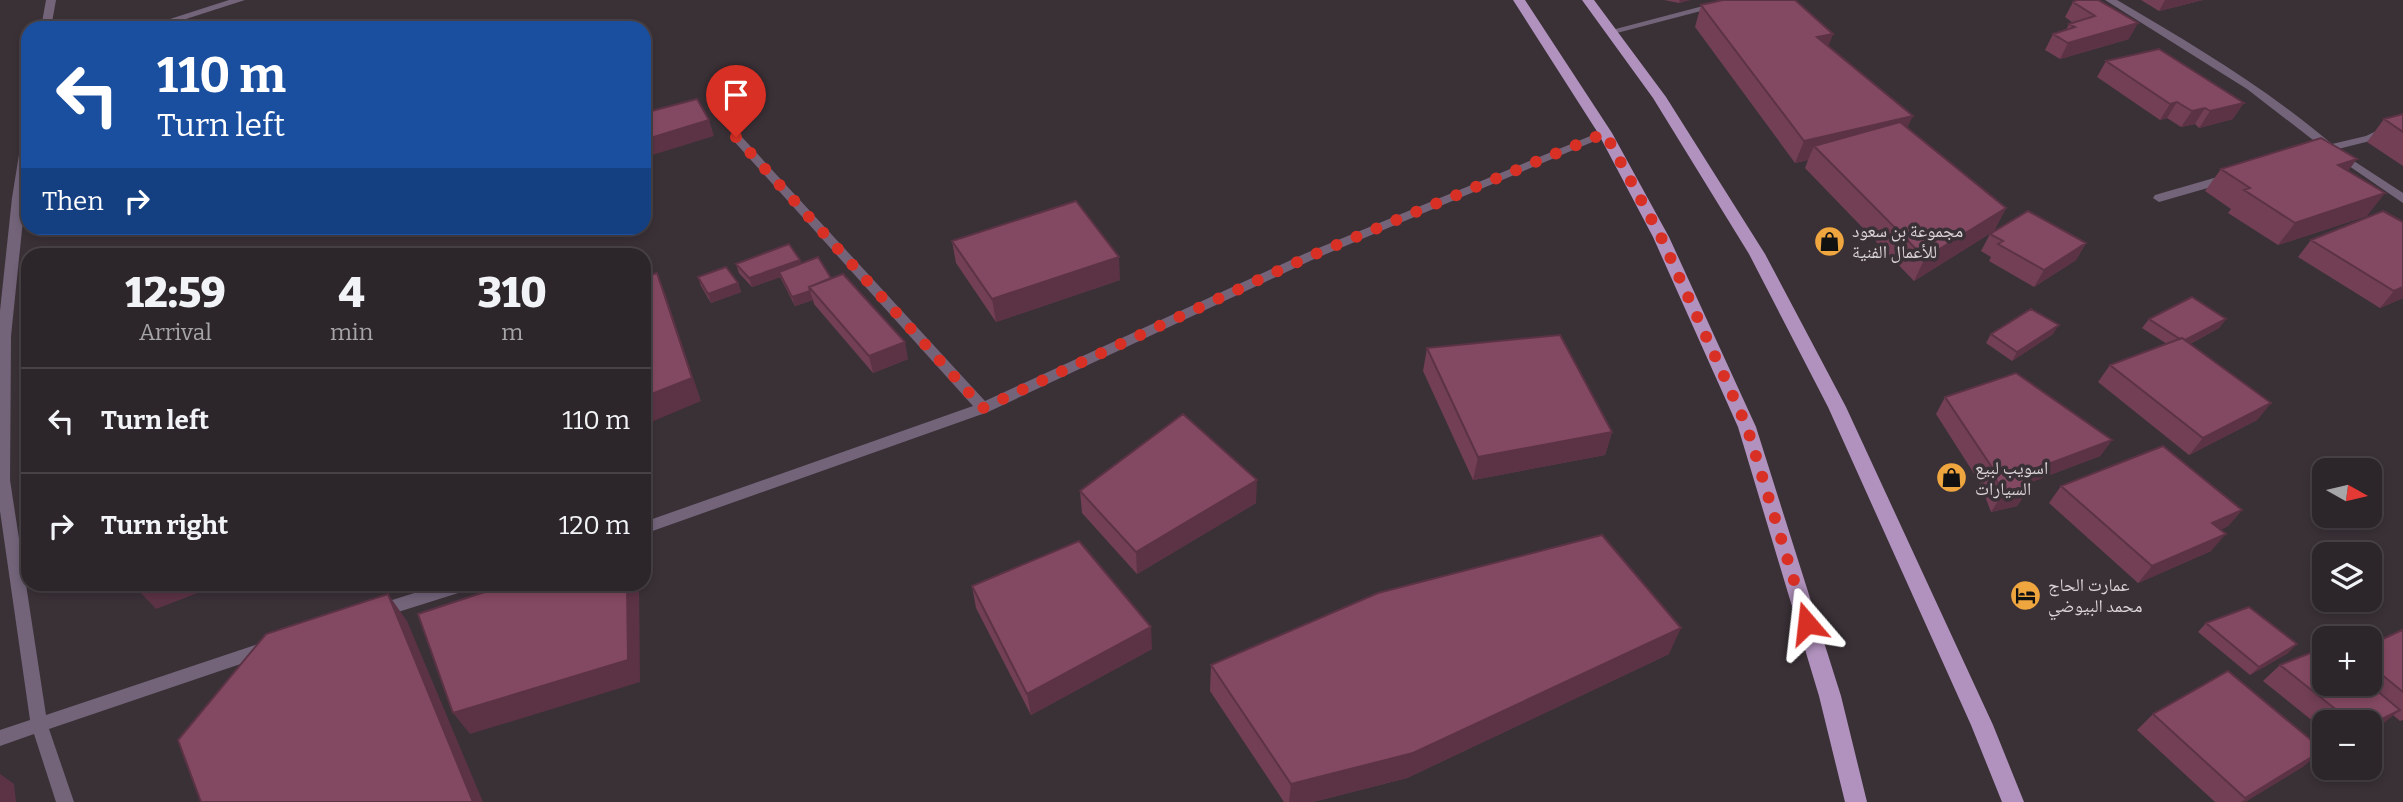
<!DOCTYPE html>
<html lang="en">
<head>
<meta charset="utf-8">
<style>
	:root { --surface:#2c2529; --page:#342d31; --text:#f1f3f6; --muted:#a6a5a8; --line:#484246 }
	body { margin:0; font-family:Bitter,"Noto Naskh Arabic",serif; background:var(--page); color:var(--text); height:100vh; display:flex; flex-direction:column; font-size:26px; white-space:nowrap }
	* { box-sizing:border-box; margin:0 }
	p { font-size:23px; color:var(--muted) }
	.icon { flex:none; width:38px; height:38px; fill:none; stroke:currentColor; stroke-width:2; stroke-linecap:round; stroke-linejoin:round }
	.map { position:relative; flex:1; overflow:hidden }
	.sheet { position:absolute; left:21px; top:248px; width:630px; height:343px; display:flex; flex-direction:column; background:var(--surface); border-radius:21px; box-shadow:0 4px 10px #0003,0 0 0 2px var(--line) }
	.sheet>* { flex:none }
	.guide { position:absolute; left:21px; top:21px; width:630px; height:214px; border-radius:21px; box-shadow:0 4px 10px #0003,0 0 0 2px var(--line); background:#1a4fa0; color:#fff; overflow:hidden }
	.needle { width:46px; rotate:98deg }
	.fabs { position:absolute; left:2312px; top:458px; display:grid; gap:14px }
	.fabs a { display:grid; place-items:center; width:70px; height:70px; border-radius:14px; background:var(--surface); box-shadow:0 4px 10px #0003,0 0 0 2px var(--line); font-size:35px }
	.pin { position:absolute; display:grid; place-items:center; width:60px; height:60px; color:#fff; margin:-72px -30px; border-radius:50% 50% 50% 0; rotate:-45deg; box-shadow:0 0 7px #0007 }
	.pin .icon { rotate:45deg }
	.me { position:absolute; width:77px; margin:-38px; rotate:343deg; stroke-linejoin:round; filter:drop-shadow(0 0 5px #0008) }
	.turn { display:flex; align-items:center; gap:24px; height:147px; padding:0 21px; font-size:32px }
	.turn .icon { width:91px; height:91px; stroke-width:2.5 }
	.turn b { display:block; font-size:49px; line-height:60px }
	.then { display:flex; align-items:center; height:66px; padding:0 21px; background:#0003; gap:14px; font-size:26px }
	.eta { display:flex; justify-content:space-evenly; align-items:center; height:119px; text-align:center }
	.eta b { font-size:42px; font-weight:800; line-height:49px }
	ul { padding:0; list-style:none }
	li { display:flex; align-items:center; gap:21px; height:105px; padding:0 21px; border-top:2px solid var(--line) }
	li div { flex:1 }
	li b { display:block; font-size:26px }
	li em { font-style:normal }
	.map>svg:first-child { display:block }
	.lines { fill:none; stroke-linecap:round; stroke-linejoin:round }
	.street { fill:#73647a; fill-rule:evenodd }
	.primary { fill:#b192be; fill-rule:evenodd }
	.wall { fill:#723f54 }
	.shaded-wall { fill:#5c3345 }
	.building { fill:#844962; stroke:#5c3345; stroke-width:2 }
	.route { stroke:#d93025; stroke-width:12; stroke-dasharray:0 21.6 }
	.labels { text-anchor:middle; stroke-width:7; stroke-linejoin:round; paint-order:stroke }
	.poi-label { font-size:18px; fill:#dad4d8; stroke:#3a3137; text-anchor:start }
</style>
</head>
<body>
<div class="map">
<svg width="2403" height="802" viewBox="0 0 2403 802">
	<rect width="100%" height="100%" fill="#3a3137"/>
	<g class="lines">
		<path class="street" d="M46,0H56L51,28H41Z
			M229,0H245L158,28H142Z
			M1726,0H1743L1613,34L1608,31Z
			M2105,0H2117C2192,44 2266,88 2332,144L2366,136L2403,118V125L2374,140L2330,151L2326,150L2247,89Z
			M1605,130L1609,131V135L1312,260L988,412L644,534V522L973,406L732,139V135H740L985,401L1304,254Z
			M28,133V172L11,336L10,480L46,715L267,641L273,643L275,648L273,653L49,729L74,802H56L34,734L0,746V730L30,720L0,511V311L12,198L22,136Z
			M2340,152L2403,193V203L2336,157V153Z
			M2228,174L2232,175V181L2159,202L2153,198L2155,195Z
			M443,584H473L471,589L379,618L373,616L371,611L373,606Z"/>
		<path class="primary" d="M1513,0H1525L1612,133L1669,237L1756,427L1841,696L1867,802H1845L1819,696L1738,427L1653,237L1598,133Z
			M1582,0H1594L1666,97L1765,254L1846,407L1993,725L2024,802H2002L1971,725L1828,407L1749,254L1653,98Z"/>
	</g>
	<path class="wall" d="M1664,0H1690L1679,3Z
		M2077,0L2129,39L2060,59L2045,50L2053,34L2066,30L2069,24L2073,23L2065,17L2073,2Z
		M2141,0H2203L2159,11Z
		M1701,5L1833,34L1828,46L1907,128L2006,208L1994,231L1914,281L1805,168L1808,160L1795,163L1695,27Z
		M2106,61L2233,119L2199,128L2195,124L2181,127L2167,118L2160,120L2097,77Z
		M2403,114V166L2367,142L2384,119Z
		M2221,169L2348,171L2367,216L2278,245L2228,213L2231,209L2205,191Z
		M2383,211L2403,298L2380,308L2298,257L2311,240Z
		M1990,234L2086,243L2076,260L2034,287L1989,261L1991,257L1981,251Z
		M952,241L1120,280L996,322L956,263Z
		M736,264H801L831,278L908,359L873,373L814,304L813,300L795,306L780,277L752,287L739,273Z
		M698,277L738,283L741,292L711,303L701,286Z
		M2149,319H2226L2219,328L2190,344L2271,403L2257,420L2189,455L2098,382L2110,365L2167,344L2142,328Z
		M1991,334H2053L2012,361L1986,343Z
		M1427,348L1612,432L1605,455L1473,480L1423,371Z
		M1945,397L2112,440L2100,456L2029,483L2028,490L2017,506L1991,512L1980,483L1936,414Z
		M2061,486L2242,510L2228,526L2220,530L2211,551L2138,583L2049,503Z
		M1080,491L1256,503L1137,574L1082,513Z
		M972,586L1152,649L1031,715L976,608Z
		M2206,623L2288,653L2250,675L2198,632Z
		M2403,631V720L2400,721L2393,715L2381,725L2370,723H2324V730L2263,681L2280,665L2324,684H2370V645Z
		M1669,654L1407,778L1313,802H1284L1210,691L1211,665Z
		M2153,714L2304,766L2245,802H2215L2137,730Z"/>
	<path class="shaded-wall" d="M1680,0H1690L1679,3Z
		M2165,0H2203L2159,11Z
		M2138,23L2129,39L2060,59L2068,43Z
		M1833,34L1824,56L1817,37Z
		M2177,102L2167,118L2160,120L2170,104Z
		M2244,103L2233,119L2199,128L2210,111Z
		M2205,108L2195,124L2181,127L2192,111Z
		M1913,116L1902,138L1814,146L1808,160L1795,163L1804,141Z
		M709,120L714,136L649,156L644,140Z
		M2357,159L2340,182L2338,165Z
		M2385,193L2367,216L2278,245L2295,223Z
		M2006,208L1994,231L1914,281L1925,258Z
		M2086,243L2076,260L2034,287L2044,270Z
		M1119,257L1120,280L996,322L992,299Z
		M800,260L803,269L779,272L780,277L752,287L749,278Z
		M657,273L666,296L701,401L644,425V397Z
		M738,283L741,292L711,303L708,294Z
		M2403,287V298L2380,308L2394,291Z
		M810,291L813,300L795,306L792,297Z
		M2226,319L2219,328L2176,351L2183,342Z
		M2059,325L2053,334L2012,361L2017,352Z
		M905,342L908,359L873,373L869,356Z
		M2271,403L2257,420L2189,455L2203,438Z
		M1612,432L1605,455L1473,480L1478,457Z
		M2112,440L2100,456L2021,486L2032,470Z
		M1257,480L1256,503L1137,574L1136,552Z
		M2028,490L2017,506L1991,512L2002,495Z
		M2242,510L2228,526L2198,540L2212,523Z
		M2226,534L2211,551L2138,583L2152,566Z
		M162,584H221L156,609L140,592Z
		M627,584H639L640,682L470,734L453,713Z
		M388,594L407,621L483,802H473Z
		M1151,627L1152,649L1031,715L1027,694Z
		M1681,628L1669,654L1407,778L1313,802H1289L1291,784Z
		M2297,644L2288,653L2250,675L2259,667Z
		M2400,710L2381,725L2370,731V725Z
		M2323,750L2304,766L2245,802H2241Z
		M0,774L14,784L16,802H0Z"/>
	<path class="building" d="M1723,0H1795L1833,34L1817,37L1913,116L1804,141L1701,5Z
		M2077,0H2098L2138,23L2068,43L2053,34L2075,27L2069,24L2095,16L2073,2Z
		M2159,49L2244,103L2210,111L2205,108L2192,111L2177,102L2170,104L2106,61Z
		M697,99L709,120L644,140V113Z
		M2403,114V132L2384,119Z
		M1900,122L2006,208L1925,258L1814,146Z
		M2321,138L2357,159L2338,165L2385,193L2295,223L2244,190L2250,188L2221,169Z
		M1076,201L1119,257L992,299L952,241Z
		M2028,211L2086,243L2044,270L1998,244L2003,241L1990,234Z
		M2383,211L2403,222V287L2394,291L2311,240Z
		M789,244L800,260L749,278L736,264Z
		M559,248L562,256H537Z
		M818,257L831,278L809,287L810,291L792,297L779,272Z
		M726,267L738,283L708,294L698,277Z
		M657,273L692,378L644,397V277Z
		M843,274L905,342L869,356L809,287Z
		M2192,297L2226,319L2185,340L2182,338L2180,339L2149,319Z
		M2031,309L2059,325L2017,352L1991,334Z
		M1560,335L1612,432L1478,457L1427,348Z
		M2182,338L2271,403L2203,438L2110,365Z
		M2016,373L2112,440L2032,470L2028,490L2002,495L1991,466L1945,397Z
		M1183,414L1257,480L1136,552L1080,491Z
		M2163,446L2242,510L2212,523L2226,534L2152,566L2061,486Z
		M1602,535L1681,628L1413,753L1291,784L1211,665L1378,593Z
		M1079,541L1151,627L1027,694L972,586Z
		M138,584H162L140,592Z
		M509,584H627L628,660L453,713L418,614Z
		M388,594L473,802H201L178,740L266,634Z
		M2249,607L2297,644L2259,667L2206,623Z
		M2402,630L2403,631V692L2370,665V645Z
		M2323,648L2324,684H2369L2400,710L2370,725V723H2353L2280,665Z
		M2228,671L2323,750L2245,798L2153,714Z"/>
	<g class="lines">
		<path class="route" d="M736,137L983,408L1308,257L1605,133L1661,237L1747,427L1807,623"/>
	</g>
	<defs>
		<symbol id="shop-disc" viewBox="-11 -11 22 22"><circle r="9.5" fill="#f0a63f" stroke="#3a3137"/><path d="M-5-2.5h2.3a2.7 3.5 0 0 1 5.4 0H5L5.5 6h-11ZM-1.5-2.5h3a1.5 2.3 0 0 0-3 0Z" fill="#111"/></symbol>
		<symbol id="hotel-disc" viewBox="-11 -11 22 22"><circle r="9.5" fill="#f0a63f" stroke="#3a3137"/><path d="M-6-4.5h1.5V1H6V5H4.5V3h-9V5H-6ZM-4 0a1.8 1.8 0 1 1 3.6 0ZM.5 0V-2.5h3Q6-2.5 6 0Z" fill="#111"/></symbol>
	</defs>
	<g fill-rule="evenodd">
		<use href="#shop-disc" x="1812" y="224" width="35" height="35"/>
		<use href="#shop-disc" x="1934" y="460" width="35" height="35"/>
		<use href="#hotel-disc" x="2008" y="578" width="35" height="35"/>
	</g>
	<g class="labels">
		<g class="poi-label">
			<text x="1852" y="237">مجموعة بن سعود<tspan x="1852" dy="21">للأعمال الفنية</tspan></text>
			<text x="1975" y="474">اسويب لبيع<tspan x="1975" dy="21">السيارات</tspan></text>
			<text x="2048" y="591">عمارت الحاج<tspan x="2048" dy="21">محمد البيوضي</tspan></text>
		</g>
	</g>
</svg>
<div class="fabs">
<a><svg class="needle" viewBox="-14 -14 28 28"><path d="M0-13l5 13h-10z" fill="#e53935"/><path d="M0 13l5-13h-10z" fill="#a6a5a8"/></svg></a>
<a><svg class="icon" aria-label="layers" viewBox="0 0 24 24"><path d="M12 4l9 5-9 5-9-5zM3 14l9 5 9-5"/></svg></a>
<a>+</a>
<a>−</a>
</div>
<div class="pin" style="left:736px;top:137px;background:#d93025"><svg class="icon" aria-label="arrive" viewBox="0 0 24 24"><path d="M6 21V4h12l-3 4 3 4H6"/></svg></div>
<svg class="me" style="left:1807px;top:623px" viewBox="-20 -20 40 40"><path d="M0-17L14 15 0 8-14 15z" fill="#d93025" stroke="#fff" stroke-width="4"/></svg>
<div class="guide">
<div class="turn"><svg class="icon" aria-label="left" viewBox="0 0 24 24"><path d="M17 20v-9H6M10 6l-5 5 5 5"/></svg><div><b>110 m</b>Turn left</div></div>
<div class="then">Then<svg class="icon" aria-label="right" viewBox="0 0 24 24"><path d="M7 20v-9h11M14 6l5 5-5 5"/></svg></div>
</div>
<section class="sheet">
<div class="eta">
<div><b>12:59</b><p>Arrival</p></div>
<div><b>4</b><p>min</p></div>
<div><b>310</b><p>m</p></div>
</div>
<ul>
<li><svg class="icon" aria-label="left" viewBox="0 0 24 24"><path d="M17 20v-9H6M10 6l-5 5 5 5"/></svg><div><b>Turn left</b></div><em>110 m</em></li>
<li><svg class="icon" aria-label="right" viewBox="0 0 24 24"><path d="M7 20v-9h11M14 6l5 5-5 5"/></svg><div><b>Turn right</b></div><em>120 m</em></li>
</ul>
</section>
</div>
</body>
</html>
